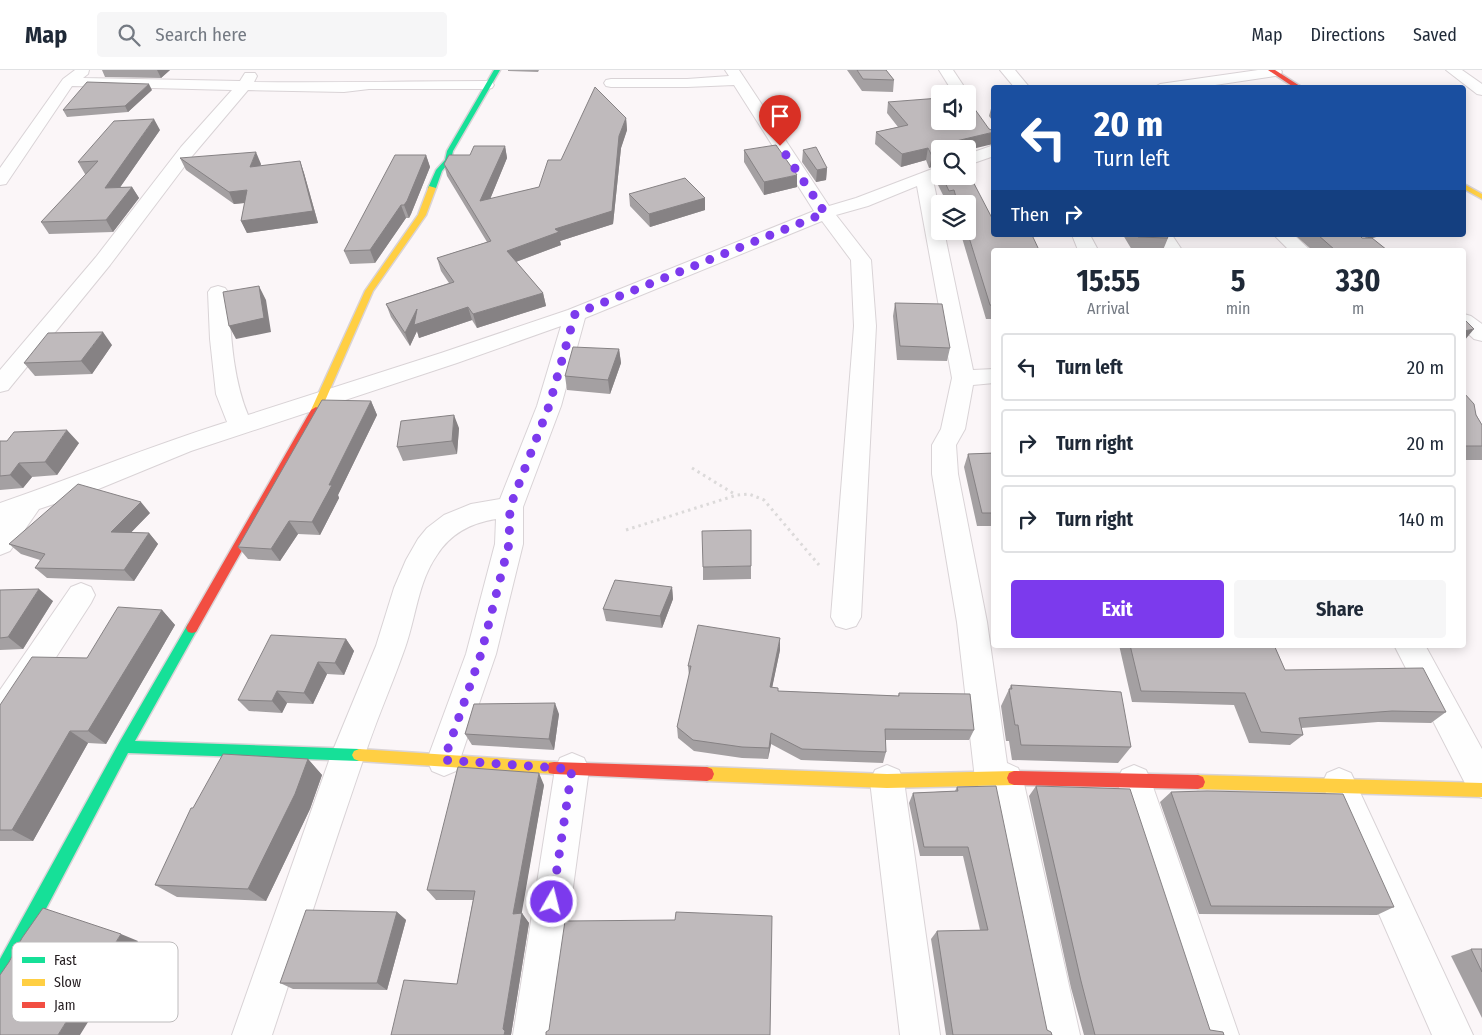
<!DOCTYPE html>
<html lang="en">
<head>
<meta charset="utf-8">
<style>
	:root { --surface:#fff; --page:#f6f6f7; --text:#1f2937; --muted:#747a83; --line:#e0e1e3; --accent:#7c3aed }
	body { margin:0; font-family:"Fira Sans Condensed",sans-serif; background:var(--page); color:var(--text); height:100vh; display:flex; flex-direction:column; font-size:19px; white-space:nowrap }
	* { box-sizing:border-box; margin:0 }
	p { font-size:16px; color:var(--muted) }
	.icon { flex:none; width:28px; height:28px; fill:none; stroke:currentColor; stroke-width:2; stroke-linecap:round; stroke-linejoin:round }
	.map { position:relative; flex:1; overflow:hidden }
	.side { position:absolute; left:991px; top:178px; width:475px; height:400px; display:flex; flex-direction:column; background:var(--surface); border-radius:5px; box-shadow:0 2px 12px #0003 }
	.side>* { flex:none }
	.banner { position:absolute; left:991px; top:15px; width:475px; height:152px; border-radius:5px; box-shadow:0 2px 12px #0003; background:#1a4fa0; color:#fff; overflow:hidden }
	.buttons { position:absolute; left:931px; top:15px; display:grid; gap:10px }
	.buttons a { display:grid; place-items:center; width:45px; height:45px; border-radius:5px; background:var(--surface); box-shadow:0 2px 12px #0003; font-size:25px }
	.pin { position:absolute; display:grid; place-items:center; width:42px; height:42px; color:#fff; margin:-51px -21px; border-radius:50% 50% 50% 0; rotate:-45deg; box-shadow:0 0 5px #0007 }
	.pin .icon { rotate:45deg }
	.me { position:absolute; width:55px; margin:-28px; rotate:8deg; stroke-linejoin:round; filter:drop-shadow(0 0 4px #0008) }
	.turn { display:flex; align-items:center; gap:18px; height:105px; padding:0 20px; font-size:22px }
	.turn .icon { width:65px; height:65px; stroke-width:2.5 }
	.turn b { display:block; font-size:35px; line-height:42px }
	.then { display:flex; align-items:center; height:48px; padding:0 20px; background:#0003; gap:10px; font-size:19px }
	.eta { display:flex; justify-content:space-evenly; align-items:center; height:85px; text-align:center }
	.eta b { font-size:30px; font-weight:700; line-height:35px }
	.cta { display:flex; gap:10px; margin-top:auto; padding:10px 20px }
	.cta a { flex:1; height:58px; border-radius:5px; background:var(--accent); color:#fff; font-size:20px; font-weight:700; line-height:58px; text-align:center }
	.cta a+a { background:var(--page); color:var(--text) }
	ul { padding:0; list-style:none }
	li { display:flex; align-items:center; gap:15px; height:68px; margin:0 10px 8px; padding:0 10px; border:2px solid var(--line); border-radius:5px }
	li div { flex:1 }
	li b { display:block; font-size:19px }
	li em { font-style:normal }
	header { display:flex; align-items:center; gap:30px; box-sizing:border-box; height:70px; padding:0 25px; background:var(--surface); border-bottom:1px solid var(--line) }
	header strong { font-size:24px }
	nav { display:flex; gap:28px; margin-inline-start:auto; font-size:18px }
	.search { width:350px; height:45px; background:var(--page); display:flex; align-items:center; gap:12px; box-sizing:border-box; padding:0 18px; border-radius:5px; color:var(--muted); font-size:19px }
	.map>svg:first-child { display:block }
	.lines { fill:none; stroke-linecap:round; stroke-linejoin:round }
	.street-casing { stroke:#d9d3d6; stroke-width:2 }
	.fast-casing { stroke:#d9d3d6; stroke-width:3 }
	.slow-casing { stroke:#d9d3d6; stroke-width:3 }
	.jam-casing { stroke:#d9d3d6; stroke-width:3 }
	.path { stroke:#dcdada; stroke-width:3; stroke-dasharray:2.5 4; stroke-linecap:butt }
	.street { fill:#fefefe; fill-rule:evenodd }
	.fast { fill:#16e098; fill-rule:evenodd }
	.slow { fill:#ffcf43; fill-rule:evenodd }
	.jam { fill:#f24e42; fill-rule:evenodd }
	.wall { fill:#a4a0a2 }
	.shaded-wall { fill:#868284 }
	.building { fill:#bfbabc; stroke:#868284 }
	.route { stroke:#7c3aed; stroke-width:9; stroke-dasharray:0 16.2 }
	.key { fill:#fff; stroke:#bdbbbc; stroke-width:1 }
	.key-label { font-size:14px; fill:#241d20 }
</style>
</head>
<body>
<header>
<strong>Map</strong>
<div class="search"><svg class="icon" aria-label="search" viewBox="0 0 24 24"><circle cx="10" cy="10" r="6"/><path d="M15 15l6 6"/></svg>Search here</div>
<nav><a>Map</a><a>Directions</a><a>Saved</a></nav>
</header>
<div class="map">
<svg width="1482" height="965" viewBox="0 0 1482 965">
	<rect width="100%" height="100%" fill="#fbf6f8"/>
	<g class="lines">
		<defs>
			<path id="street" d="M75,0H89L88,4L83,8L240,11L245,3H255L257,6L254,12C332,13 409,11 487,11L492,12L494,15L492,18L487,19H369L344,22L248,20L193,85L110,195L8,320L0,322V300L96,187L181,77L232,20L72,16L6,114L0,115V98L63,9Z
				M725,0H739L829,136L856,128L940,96V106H942L933,110L940,143V161H944L973,300L994,299V313L973,315L965,359L956,375L958,404L987,552L1007,693L1018,698L1023,709L1080,965H1040L992,725L980,720L975,709L957,552L932,404V375L941,359L952,308L917,116L868,136L836,145L871,190L876,256L861,547L856,556L846,559L836,556L831,547L854,256L851,190L822,151L585,248L561,336L523,437V474L496,584L456,701L444,706L432,701L427,690L466,584L495,474L496,449C471,453 451,463 437,485C418,512 416,547 405,578C394,610 380,641 369,673C335,770 304,868 272,965H232L331,685L376,576L394,518L406,490L418,469L427,458L444,445L471,434L500,429L537,336L561,256L457,293L191,381L96,420L39,439L10,481L0,485V433C76,407 150,376 227,352L216,324L210,269L208,222L211,218L218,216L225,218L228,222C231,263 232,306 248,345L441,283L568,240L814,141L734,15L687,17H611L606,16L604,13L606,10L611,9H687L729,6Z
				M939,0H953L969,24L968,27V24H954Z
				M1000,0H1015L1030,18H1015Z
				M1258,0H1281L1282,2L1280,5L1275,6L1195,18H1153L1160,14Z
				M1446,0H1462L1482,14V25L1477,24Z
				M994,75V86L968,95V84Z
				M1072,165H1090L1098,180H1078Z
				M1154,165H1172L1182,180H1162Z
				M1274,165H1294L1310,180H1289Z
				M1464,244L1471,246L1482,254V271L1474,269L1464,260Z
				M81,513L91,517L95,525L91,533L11,657L0,661V620L71,517Z
				M1394,575H1425L1482,679V728L1470,723Z
				M572,683L584,688L589,699L553,965H513L555,699L560,688Z
				M887,695L899,700L904,711L940,965H900L870,711L875,700Z
				M1134,695L1146,700L1151,711L1239,965H1199L1117,711L1122,700Z
				M1339,698L1351,703L1473,965H1432L1322,714L1327,703Z"/>
			<path id="fast" d="M494,0H500L453,81L451,90L442,101L436,118L429,120L428,118L436,100L445,90L447,81Z
				M192,553L196,554L198,558L135,671L359,679L364,681L366,685L364,689L359,691L128,683L19,890L6,909L0,911V889L119,673L188,554Z"/>
			<path id="slow" d="M1464,114L1482,124V129L1464,119Z
				M429,116L436,118L426,145L373,221L321,340L316,343L313,342L311,340L365,221L418,145Z
				M359,679L554,692L559,693L561,698L559,703L554,704L359,691L354,689L352,685L354,681Z
				M707,697L887,704L1014,701L1019,703L1021,708L1019,713L1014,715L887,718L707,711L702,709L700,704L702,699Z
				M1198,705L1482,713V727L1198,719L1193,717L1191,712L1193,707Z"/>
			<path id="jam" d="M1268,0H1275L1303,18H1295Z
				M316,337L321,340L196,562L192,563L188,562L186,558L188,554L311,340Z
				M554,692L707,697L712,699L714,704L712,709L707,711L554,704L549,703L547,698L549,693Z
				M1014,701L1198,705L1203,707L1205,712L1203,717L1198,719L1014,715L1009,713L1007,708L1009,703Z"/>
		</defs>
		<use href="#street" class="street-casing"/>
		<use href="#fast" class="fast-casing"/>
		<use href="#slow" class="slow-casing"/>
		<use href="#jam" class="jam-casing"/>
		<path class="path" d="M692,398L736,425
			M626,460L737,425L749,424L764,430L819,495"/>
		<use href="#street" class="street"/>
		<use href="#fast" class="fast"/>
		<use href="#slow" class="slow"/>
		<use href="#jam" class="jam"/>
	</g>
	<path class="wall" d="M102,0H170L161,8L105,7Z
		M508,0H539L538,2L508,1Z
		M847,0H886L894,10L893,22L862,21Z
		M152,20L128,42L67,47L63,40Z
		M969,31L993,74L940,79L929,98L926,90L901,97L875,74L876,62L898,57L887,43L888,32Z
		M994,34V53L989,46L992,35Z
		M626,48L627,60L621,78L613,154L560,171L561,175L516,192L543,223L546,236L477,258L472,250L419,268L417,261L410,276L391,247L386,234L449,213L441,201L437,188L487,172L447,106L444,94L470,85L505,76L507,88L490,129L539,117L561,90Z
		M160,60L120,117H132L139,128L113,162L49,164L41,152L87,104H85L78,92Z
		M744,80L797,117L764,125L744,92Z
		M803,80L827,98L826,110L816,112L802,92Z
		M426,85L430,97L411,144L409,148H406L375,193L350,194L344,181Z
		M180,88L261,94L260,96L300,91L304,103L318,153L247,163L241,151L245,133L234,134L186,100Z
		M940,97V106H968L994,180V249H986L960,161H968V134L947,133L936,111L938,98Z
		M629,124L705,128V140L650,157L630,136Z
		M1123,165H1166L1168,168L1163,180H1132Z
		M1295,165H1359L1362,168H1366L1362,165H1386L1370,168L1387,180H1312Z
		M895,233L950,278L947,291L897,290L893,246Z
		M112,275L92,304L35,306L24,293Z
		M619,279L621,293L610,324L567,320L565,306Z
		M1464,323L1482,355V390H1464Z
		M371,331L377,345L338,425L339,428L320,465L298,464L280,491L248,489L238,477Z
		M459,358L457,384L403,391L397,377Z
		M0,371L79,373L57,405L32,407L23,418L0,420Z
		M994,383V456H977L964,397L968,384Z
		M150,443L131,462L149,463L158,474L134,511L47,508L35,498L40,490L21,484L9,474Z
		M751,496V509L703,510V497Z
		M672,517L673,529L662,558L606,551L603,539Z
		M0,520L53,531L23,579L0,580Z
		M162,540L175,555L106,674L88,673L33,771H0V635L87,588Z
		M346,569L354,581L344,605L327,604L313,634L287,633L282,643L249,641L238,630Z
		M1119,575H1274L1285,600L1446,642L1431,653L1378,652L1301,658L1303,665L1290,675L1249,673L1234,635L1132,632Z
		M780,580L772,617L778,621L898,626L899,623L974,660L969,670H885L886,682L883,693L801,690L771,674L768,689L742,688L694,681L678,668L677,657L689,606L688,596Z
		M1011,615L1131,677L1118,693L1012,690L1009,671H1006L1001,636Z
		M559,644L554,680L472,675L465,664Z
		M308,689L322,705L310,739L266,831L177,827L155,815L193,738Z
		M544,715L521,843L529,853L511,965L457,914L473,830H436L427,820Z
		M1036,716L1210,960L1224,965H1084L1071,918L1029,726Z
		M957,717L1047,960L1052,965H946L931,869L937,861L980,860L963,786H920L909,733L913,723L955,721Z
		M1171,722L1394,837L1377,845L1199,844L1160,732Z
		M397,842L406,850L387,920L293,919L280,913Z
		M1471,879H1482V948L1451,886Z"/>
	<path class="shaded-wall" d="M157,0H170L161,8Z
		M149,14L152,20L128,42L125,36Z
		M626,48L627,60L621,78L613,154L560,171L561,175L510,194L507,181L555,159L619,66Z
		M154,49L160,60L112,129L105,118Z
		M994,62V69L993,74L968,80V79H951L952,72Z
		M505,76L507,88L484,144L480,131Z
		M928,78L926,90L901,97L902,84Z
		M256,82L261,94L255,108L250,97Z
		M940,83V95L929,98L932,86Z
		M426,85L430,97L411,144L409,148L404,135Z
		M300,91L304,103L318,153L247,163L241,151Z
		M827,98L826,110L816,112L817,100Z
		M797,105V117L764,125V112Z
		M132,117L139,128L113,162L106,150Z
		M247,120L253,132L234,134L229,122Z
		M705,128V140L650,157L649,144Z
		M401,135L406,148L375,193L370,180Z
		M1369,165H1386L1367,169Z
		M259,216L266,230L271,262L236,269L229,256Z
		M543,223L546,236L477,258L473,244Z
		M468,237L472,250L419,268L417,261L410,276L405,263L417,239Z
		M1474,259L1464,271V261Z
		M103,262L112,275L92,304L81,291Z
		M619,279L621,293L610,324L608,310Z
		M371,331L377,345L338,425L339,428L320,465L312,452L329,415Z
		M454,345L459,358L457,384L452,371Z
		M67,360L79,373L57,405L45,392Z
		M19,393L32,407L23,418L10,405Z
		M141,432L150,443L121,473L111,462Z
		M289,451L298,464L280,491L271,479Z
		M149,463L158,474L134,511L124,500Z
		M672,517L673,529L662,558L660,546Z
		M39,519L53,531L23,579L8,567Z
		M162,540L175,555L106,674L88,661Z
		M780,568V580L770,628V617Z
		M346,569L354,581L344,605L335,593Z
		M318,592L327,604L313,634L304,623Z
		M277,621L287,633L282,643L272,631Z
		M555,633L559,644L554,680L549,669Z
		M70,661L88,673L33,771L12,760Z
		M771,663V674L768,689L769,678Z
		M308,689L322,705L310,739L266,831L248,819Z
		M539,703L544,715L520,853L513,844Z
		M397,842L406,850L387,920L377,913Z
		M522,843L529,853L511,965H504L503,959Z
		M121,864L138,871L80,965H58Z"/>
	<path class="building" d="M857,0H886L894,10L863,9Z
		M87,12L149,14L125,36L63,40Z
		M595,17L626,48L619,66L612,141L555,159L559,162L507,181L543,223L473,244L468,237L414,255L417,239L405,263L386,234L454,212L437,188L491,171L444,94L449,85H470L474,76H505L480,131L539,117L548,90H561Z
		M968,27H969V31L989,59L994,61V62L952,72L956,79H940V83L932,86L928,78L902,84L876,62L908,55L888,32L940,28V51H968Z
		M154,49L105,118L132,117L106,150L41,152L98,91L78,92L114,51Z
		M776,75L797,105L764,112L744,80Z
		M816,77L827,98L817,100L803,80Z
		M256,82L250,97L300,91L313,141L241,151L247,120L229,122L180,88Z
		M395,85H426L407,131L404,135H401L370,180L344,181Z
		M968,102L993,150H994V165H1032L1039,180H994V236L990,235L967,161H968V134H958L954,120L949,121L942,106H968Z
		M685,108L705,128L649,144L629,124Z
		M1136,165H1166L1168,168L1138,167Z
		M1318,165H1359L1362,168H1372L1387,180H1335Z
		M259,216L264,248L229,256L223,222Z
		M895,233L942,234L950,278L900,276Z
		M1464,249L1474,259L1464,261Z
		M103,262L81,291L24,293L48,263Z
		M573,277L619,279L608,310L565,306Z
		M1464,323L1474,334L1476,345L1482,355V376H1464Z
		M322,330L371,331L329,415H332L312,452L289,451L271,479L238,477Z
		M454,345L452,371L397,377L401,351Z
		M67,360L45,392L19,393L10,405L0,406V371H7L14,362Z
		M994,383V443H982L968,384Z
		M78,414L141,432L111,462L149,463L124,500L35,498L45,484L9,474Z
		M751,460V496L703,497L702,461Z
		M615,510L672,517L660,546L603,539Z
		M39,519L8,567L0,568V520Z
		M118,537L162,540L88,661H70L12,760H0V635L32,587L87,588Z
		M698,555L780,568L770,617L778,618V621L899,626V623L970,624L974,660L885,659L886,682L802,679L771,663L769,678L742,677L693,670L677,657L691,596H688Z
		M271,565L346,569L335,593L318,592L304,623L277,621L272,631L238,630Z
		M1130,575H1274L1285,600L1423,598L1446,642L1392,641L1299,648L1303,665L1261,662L1245,623L1141,621Z
		M1011,615L1121,622L1131,677L1021,675L1018,655H1015L1009,619H1012Z
		M555,633L549,669L465,664L474,634Z
		M223,684L308,689L295,724L248,819L155,815L191,738H193Z
		M458,697L539,703L513,844L522,843L503,959L505,961L504,965H391L404,910L457,914L475,821L427,820Z
		M996,716L1047,960L1051,962L1052,965H953L937,861L988,860L968,777H924L913,723L958,721L957,717Z
		M1036,716L1130,719L1210,960L1223,962L1224,965H1095L1081,911Z
		M1207,721L1343,724L1394,837L1211,836L1171,722Z
		M43,838L121,864L58,965H0V905L9,892L22,868Z
		M306,840L397,842L377,913H280Z
		M676,842L772,846L770,965H546V962L549,960L565,851L675,850Z
		M1471,879H1482V902Z"/>
	<g class="lines">
		<path class="route" d="M552,832L572,699L444,690L481,584L509,474L510,437L549,336L575,244L825,143L780,76"/>
	</g>
	<rect x="12" y="872" width="166" height="80" rx="8" class="key"/>
	<rect x="22" y="887" width="23" height="6" fill="#16e098"/>
	<rect x="22" y="909" width="23" height="7" fill="#ffcf43"/>
	<rect x="22" y="932" width="23" height="6" fill="#f24e42"/>
	<g class="key-label">
		<text x="54" y="895">Fast</text>
		<text x="54" y="917">Slow</text>
		<text x="54" y="940">Jam</text>
	</g>
</svg>
<div class="buttons">
<a><svg class="icon" aria-label="sound" viewBox="0 0 24 24"><path d="M4 9h4l5-4v14l-5-4H4zM17 9q2 3 0 6"/></svg></a>
<a><svg class="icon" aria-label="search" viewBox="0 0 24 24"><circle cx="10" cy="10" r="6"/><path d="M15 15l6 6"/></svg></a>
<a><svg class="icon" aria-label="layers" viewBox="0 0 24 24"><path d="M12 4l9 5-9 5-9-5zM3 14l9 5 9-5"/></svg></a>
</div>
<div class="pin" style="left:780px;top:76px;background:#d93025"><svg class="icon" aria-label="arrive" viewBox="0 0 24 24"><path d="M6 21V4h12l-3 4 3 4H6"/></svg></div>
<svg class="me" style="left:552px;top:832px" viewBox="-20 -20 40 40"><circle r="17" fill="#7c3aed" stroke="#fff" stroke-width="3"/><path d="M0-11L8 9 0 5-8 9z" fill="#fff"/></svg>
<div class="banner">
<div class="turn"><svg class="icon" aria-label="left" viewBox="0 0 24 24"><path d="M17 20v-9H6M10 6l-5 5 5 5"/></svg><div><b>20 m</b>Turn left</div></div>
<div class="then">Then<svg class="icon" aria-label="right" viewBox="0 0 24 24"><path d="M7 20v-9h11M14 6l5 5-5 5"/></svg></div>
</div>
<section class="side">
<div class="eta">
<div><b>15:55</b><p>Arrival</p></div>
<div><b>5</b><p>min</p></div>
<div><b>330</b><p>m</p></div>
</div>
<ul>
<li><svg class="icon" aria-label="left" viewBox="0 0 24 24"><path d="M17 20v-9H6M10 6l-5 5 5 5"/></svg><div><b>Turn left</b></div><em>20 m</em></li>
<li><svg class="icon" aria-label="right" viewBox="0 0 24 24"><path d="M7 20v-9h11M14 6l5 5-5 5"/></svg><div><b>Turn right</b></div><em>20 m</em></li>
<li><svg class="icon" aria-label="right" viewBox="0 0 24 24"><path d="M7 20v-9h11M14 6l5 5-5 5"/></svg><div><b>Turn right</b></div><em>140 m</em></li>
</ul>
<div class="cta"><a>Exit</a><a>Share</a></div>
</section>
</div>
</body>
</html>
